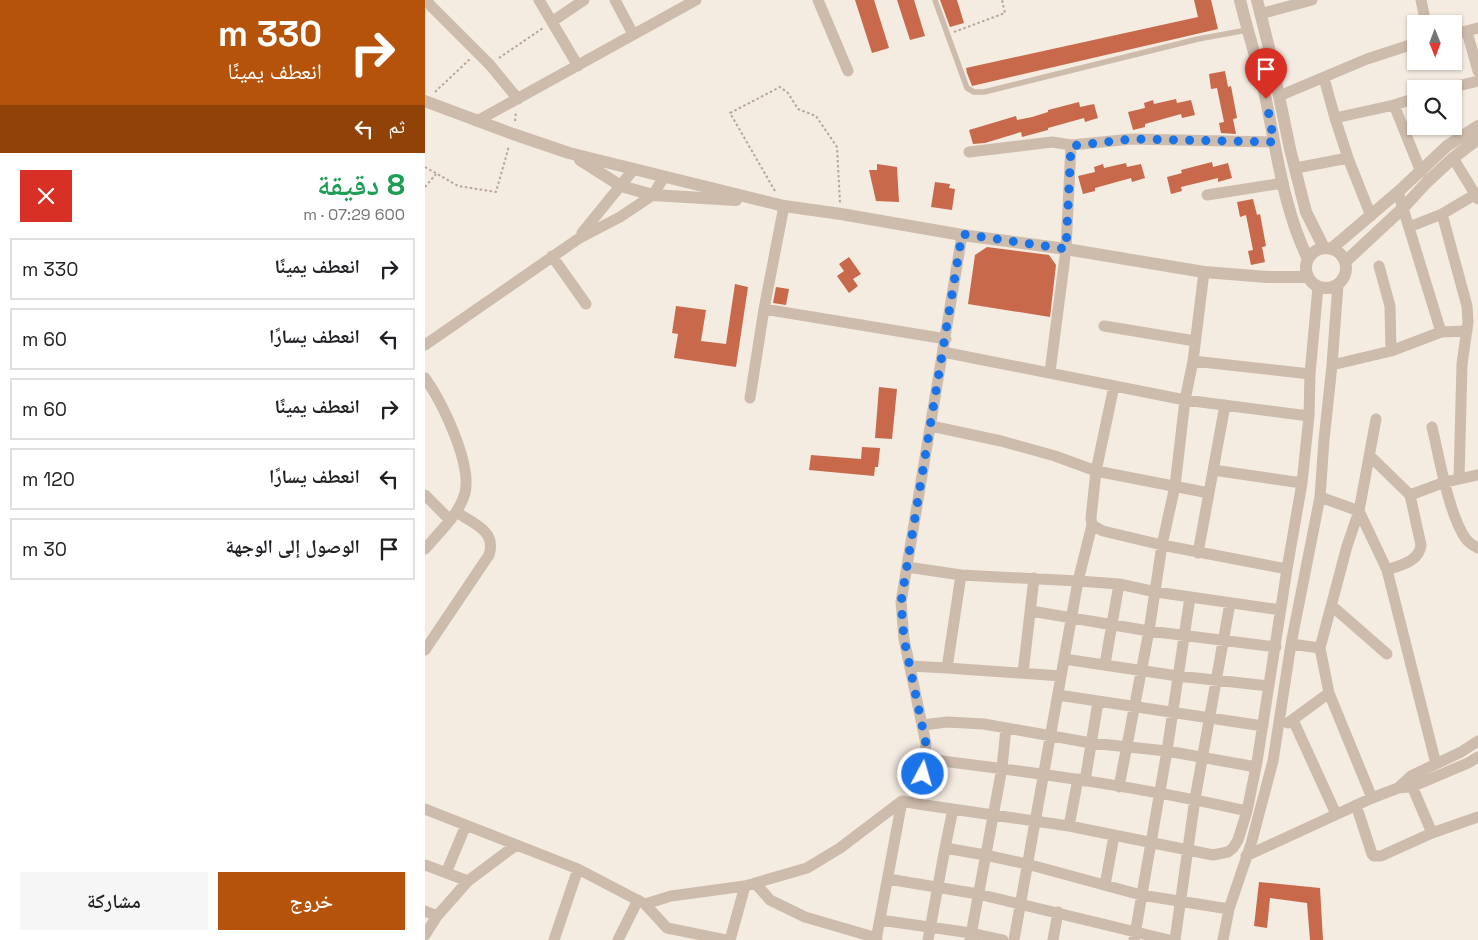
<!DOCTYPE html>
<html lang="ar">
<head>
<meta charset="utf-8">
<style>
	:root { --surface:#fff; --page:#f6f6f6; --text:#202124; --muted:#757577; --line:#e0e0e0; --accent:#b45309 }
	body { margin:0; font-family:"Space Grotesk","Noto Naskh Arabic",sans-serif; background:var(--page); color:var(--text); direction:rtl; height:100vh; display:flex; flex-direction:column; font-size:19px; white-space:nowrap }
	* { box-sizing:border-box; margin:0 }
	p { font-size:16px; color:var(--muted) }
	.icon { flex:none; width:28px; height:28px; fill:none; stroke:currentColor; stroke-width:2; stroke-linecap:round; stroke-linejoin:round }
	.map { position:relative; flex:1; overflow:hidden; direction:ltr }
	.side { display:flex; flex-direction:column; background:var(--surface); width:425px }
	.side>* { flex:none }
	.guide { background:#b45309; color:#fff; overflow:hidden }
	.needle { width:32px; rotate:179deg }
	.controls { position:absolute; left:982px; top:15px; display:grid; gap:10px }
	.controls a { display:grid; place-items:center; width:55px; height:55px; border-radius:0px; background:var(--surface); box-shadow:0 1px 4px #0004; font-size:25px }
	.pin { position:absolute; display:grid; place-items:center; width:42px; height:42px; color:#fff; margin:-51px -21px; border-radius:50% 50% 50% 0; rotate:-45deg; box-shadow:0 0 5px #0007 }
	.pin .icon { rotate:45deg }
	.me { position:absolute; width:55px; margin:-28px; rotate:6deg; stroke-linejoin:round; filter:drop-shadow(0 0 4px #0008) }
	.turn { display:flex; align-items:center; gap:18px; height:105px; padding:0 20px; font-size:22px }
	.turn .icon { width:65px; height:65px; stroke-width:2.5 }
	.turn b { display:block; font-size:35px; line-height:42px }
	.then { display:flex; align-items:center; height:48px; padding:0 20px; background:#0003; gap:10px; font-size:19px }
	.round { display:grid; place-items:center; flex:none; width:52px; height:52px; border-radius:0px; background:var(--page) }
	.summary { display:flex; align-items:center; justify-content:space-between; height:85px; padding:0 20px }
	h1 { font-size:30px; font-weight:600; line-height:38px; color:#1e9e55 }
	.action { display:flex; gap:10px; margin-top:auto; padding:10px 20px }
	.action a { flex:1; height:58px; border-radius:0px; background:var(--accent); color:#fff; font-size:20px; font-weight:600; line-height:58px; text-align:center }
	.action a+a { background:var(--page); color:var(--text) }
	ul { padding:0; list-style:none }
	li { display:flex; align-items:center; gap:15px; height:62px; margin:0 10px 8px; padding:0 10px; border:2px solid var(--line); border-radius:0px }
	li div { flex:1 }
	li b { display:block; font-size:19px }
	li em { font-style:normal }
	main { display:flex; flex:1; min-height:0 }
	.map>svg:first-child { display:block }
	.building { fill:#c8694b }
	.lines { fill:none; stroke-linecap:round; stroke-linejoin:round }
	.path { stroke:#b9a596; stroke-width:2; stroke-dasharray:2.5 2.5; stroke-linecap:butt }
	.service { stroke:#cdbbac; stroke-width:5.5 }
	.minor { stroke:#cdbbac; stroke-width:11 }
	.tertiary { stroke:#cdbbac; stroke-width:12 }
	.route { stroke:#1a73e8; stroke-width:9; stroke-dasharray:0 16.2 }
</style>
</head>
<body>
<main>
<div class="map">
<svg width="1053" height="940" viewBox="0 0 1053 940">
	<rect width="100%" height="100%" fill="#f4ebe1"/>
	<path class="building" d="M430,0H449L464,48L447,53Z
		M472,0H489L500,36L485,40Z
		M515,0H532L539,23L525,27Z
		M769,0H786L793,29L547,86L542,73L541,68L773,17Z
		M800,71L803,87L806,86L812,118L808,119L811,134L796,133L794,123L799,122L792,88L786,89L784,74Z
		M751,99L752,103L766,100L770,115L757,118L756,114L720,124V127L708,130L703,112L720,108L719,103L728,100L729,104Z
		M654,102L655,107L669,104L673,118L660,122L659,118L623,128V130L597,137L596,132L560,143L548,144L544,130L591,116L592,120L607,117L623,112V110Z
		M787,162L788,167L803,163L807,178L793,182V178L756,187L757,191L746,194L742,177L757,173L756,170Z
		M701,163L702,167L716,164L720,178L707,182L706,178L670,188V191L658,194L653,176L670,172L669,167L678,164L679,168Z
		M452,164L472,167L474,202L451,201L444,170H452Z
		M510,182L525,184L524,188L530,189L527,210L506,207Z
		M828,199L832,215L835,214L841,246L837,247L840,262L826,265L823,251L828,250L821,215L815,217L812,202Z
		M562,247L624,255L631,265L625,317L543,304L550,255Z
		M424,257L436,274L428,279L433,286L424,293L412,276L419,271L414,264Z
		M310,284L323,287L311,367L249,358L253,334L247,333L251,306L281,310L276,341L301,344Z
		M351,287L364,289L361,305L348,303Z
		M454,387L472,389L467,439L450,438Z
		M437,447L455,448L453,467H450L449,476L384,470L386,455L436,459Z
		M834,882L895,888L898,940H885L882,903L845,898L842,928L829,926Z"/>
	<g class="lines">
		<path class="path" d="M529,32L580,13L577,0
			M74,58L118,28
			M10,92L45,59
			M90,121L91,111
			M0,167L33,186L71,192L84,146
			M0,187L11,174
			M350,191L305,113L355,87L363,93L373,109L391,116L412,147L415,203"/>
		<path class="service" d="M510,0L542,88L549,92H559L773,39L822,30"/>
		<path class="minor" d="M2,0L5,5L65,65L93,99
			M114,0L153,66
			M190,0L208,34
			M393,0L423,71
			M996,0L1001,24
			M835,14L887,0
			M128,21L159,0
			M1042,32L1053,71
			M1029,34L1053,28
			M899,78L910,118
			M1020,89L1053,81
			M854,96L942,59L991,43
			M969,105L996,172
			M52,121L271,0
			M544,152L627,142L646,145L707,139L849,142
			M1028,158L1053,199
			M871,168L923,158
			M973,192L1016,332
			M782,195L858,183
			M946,216L923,158L910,118L969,105L991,98
			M984,227L1017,214
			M157,233L209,169
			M127,256L161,304
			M954,266L965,306L966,351
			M339,309L521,339
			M679,326L770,341
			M0,345L153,239L195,217L228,195L239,177
			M518,352L760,400L884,416
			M768,361L885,374
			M907,365L966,351L1016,332L1042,331
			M625,372L641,249L646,145
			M0,378C17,402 47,463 40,493C34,515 14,532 0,549
			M689,386L671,471L666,518L667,525L678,531L737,545L862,569
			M325,398L339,309L359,206
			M506,426L576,441L630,456L671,471L784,493
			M1007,427C1014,456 1024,516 1041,539C1044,543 1049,546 1053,548
			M945,456L985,495L996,545C994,562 975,565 962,570
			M788,470L877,483
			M1034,479L1037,364L1043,322L1042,306L1017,214L1051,194
			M0,495L25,520
			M985,495L1020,482L1053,475
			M895,497L934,511L962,570L1011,764
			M667,525L653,581L694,584
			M773,553L800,405
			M482,567L536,575L653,581L589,940
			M536,575L522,668L636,676
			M907,606L962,654
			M606,611L724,631L851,647
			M866,644L895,648
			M0,650L64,555C72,531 48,523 31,512
			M639,659L753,676L844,686
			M680,664L694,584L731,592L856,610
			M485,666L522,668
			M598,673L609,578
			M633,695L838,726
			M868,720L911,814
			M863,723L904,693
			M498,725L522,722L559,724L666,743L742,751L831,767
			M500,759C608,772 716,787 822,811
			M660,781L673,702
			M987,786L1007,833
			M694,787L724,631L737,545L750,486L760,400L768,361L779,272
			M973,788L986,776L1036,752L1053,741
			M947,798L904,693L895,648L922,546L934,511L951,419
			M493,804L644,826L788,855L803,852L808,848L813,840L822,811L832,762L862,569L877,483L884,416L885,374L893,287
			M931,805L947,854L949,856H956L1007,833L1053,817
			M0,809L153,869L220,904L242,928L301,940
			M644,826L653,779
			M520,848L528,809
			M821,856L947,798L973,788L984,787L996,783L1043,763L1053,757
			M0,865L43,881
			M21,873L41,825
			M463,879L553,894L744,940
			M330,883L345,900L380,917L452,938
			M680,885L689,836
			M220,904L246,896L320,886L382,868L415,848L477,801
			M0,911L12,916
			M455,920L546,933L578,940
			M0,935L12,916L43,881L91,845
			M129,940L153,869
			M193,940L213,900
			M305,940L320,886
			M451,940L477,801L493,804L501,744L479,639L476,602L537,235
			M503,940L520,848L560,855L602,864L716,895L804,909
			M545,940L577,768L581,728
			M628,940L633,912
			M709,940L742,751L765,597
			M750,940L770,799L805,603
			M798,940L804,909L826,844L848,761L866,644L895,497L899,440L907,365L913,284"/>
		<path class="tertiary" d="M815,0C823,33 834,67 841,100C852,154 859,210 883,259
			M832,0L844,48L865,149L881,212L899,248
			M0,101L88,134L144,153L359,206L416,214L537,235L641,249L779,272L842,277H883
			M155,160L196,186L228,195L311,200
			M881 268a20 20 0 1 1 40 0a20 20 0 1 1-40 0Z
			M906,249L973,192L1022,146L1053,126
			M920,262L978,208L1002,182L1028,158L1053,139"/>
	</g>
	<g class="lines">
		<path class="route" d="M498,774L501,744L479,639L476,602L537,234L641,249L646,146L707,139L849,142L841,99"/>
	</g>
</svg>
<div class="controls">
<a><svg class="needle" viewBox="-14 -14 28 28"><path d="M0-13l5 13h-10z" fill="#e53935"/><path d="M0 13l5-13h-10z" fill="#757577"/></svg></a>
<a><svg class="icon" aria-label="search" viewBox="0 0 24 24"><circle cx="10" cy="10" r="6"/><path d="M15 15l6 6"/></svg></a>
</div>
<div class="pin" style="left:841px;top:99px;background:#d93025"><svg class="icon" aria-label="arrive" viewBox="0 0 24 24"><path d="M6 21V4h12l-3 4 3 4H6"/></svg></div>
<svg class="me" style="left:498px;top:774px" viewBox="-20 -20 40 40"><circle r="17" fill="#1a73e8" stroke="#fff" stroke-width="3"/><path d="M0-11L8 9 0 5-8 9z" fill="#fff"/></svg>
</div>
<section class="side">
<div class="guide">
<div class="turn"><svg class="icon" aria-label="right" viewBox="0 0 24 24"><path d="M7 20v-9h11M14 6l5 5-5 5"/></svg><div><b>330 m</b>انعطف يمينًا</div></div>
<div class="then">ثم<svg class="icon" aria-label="left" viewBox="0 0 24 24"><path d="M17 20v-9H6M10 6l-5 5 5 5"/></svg></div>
</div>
<div class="summary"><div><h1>8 دقيقة</h1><p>600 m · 07:29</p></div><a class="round" style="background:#d93025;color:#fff"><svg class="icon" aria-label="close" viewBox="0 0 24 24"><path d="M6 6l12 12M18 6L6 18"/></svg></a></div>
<ul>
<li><svg class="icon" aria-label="right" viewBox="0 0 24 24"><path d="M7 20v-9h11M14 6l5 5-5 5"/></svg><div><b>انعطف يمينًا</b></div><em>330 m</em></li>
<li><svg class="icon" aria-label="left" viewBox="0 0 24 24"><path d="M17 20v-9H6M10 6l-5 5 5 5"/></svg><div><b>انعطف يسارًا</b></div><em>60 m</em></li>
<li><svg class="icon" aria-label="right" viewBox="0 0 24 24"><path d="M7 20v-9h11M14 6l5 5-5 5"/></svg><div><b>انعطف يمينًا</b></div><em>60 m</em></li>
<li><svg class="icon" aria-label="left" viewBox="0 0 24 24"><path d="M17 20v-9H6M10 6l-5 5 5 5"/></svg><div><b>انعطف يسارًا</b></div><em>120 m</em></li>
<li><svg class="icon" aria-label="arrive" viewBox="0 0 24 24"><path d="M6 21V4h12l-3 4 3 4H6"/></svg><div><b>الوصول إلى الوجهة</b></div><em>30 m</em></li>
</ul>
<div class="action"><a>خروج</a><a>مشاركة</a></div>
</section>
</main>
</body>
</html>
